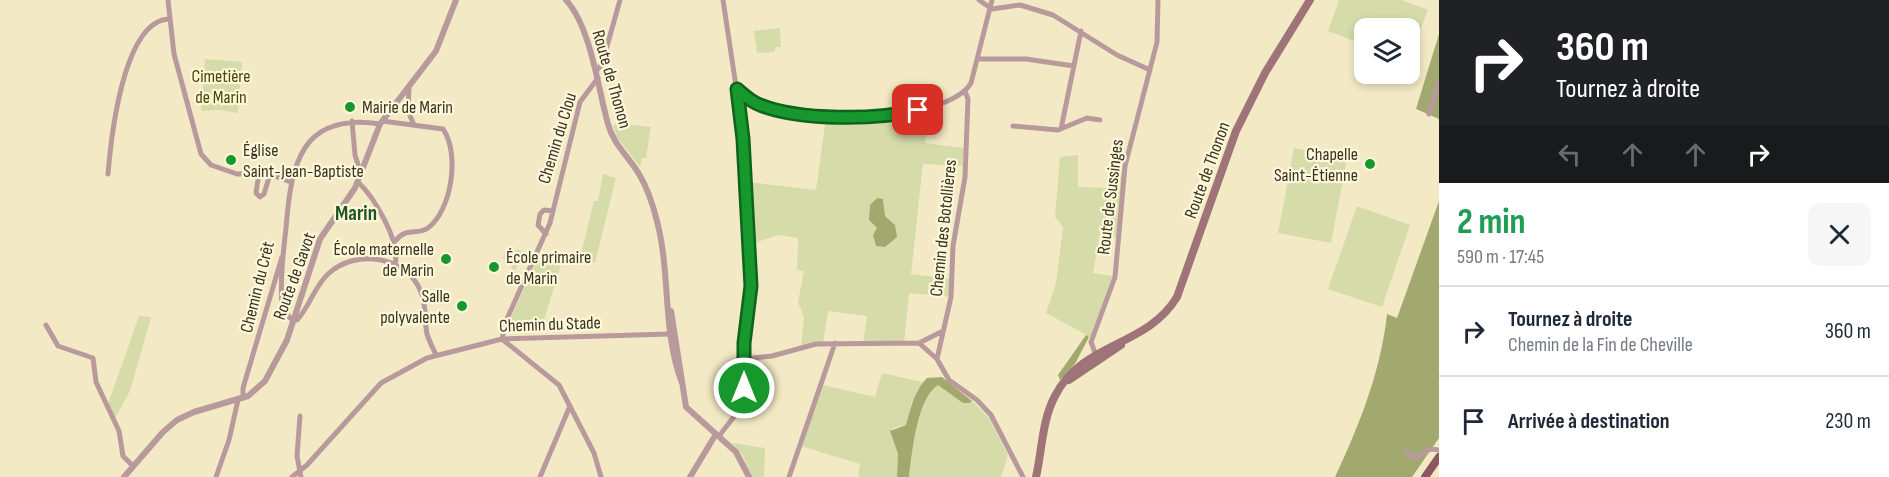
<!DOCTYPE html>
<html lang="fr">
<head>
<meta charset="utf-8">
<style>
	:root { --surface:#fff; --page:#f6f6f7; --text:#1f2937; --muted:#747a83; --line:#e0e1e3 }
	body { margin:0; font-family:"Sofia Sans Condensed",sans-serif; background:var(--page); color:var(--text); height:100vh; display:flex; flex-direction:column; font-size:22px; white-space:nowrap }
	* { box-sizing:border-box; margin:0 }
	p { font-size:20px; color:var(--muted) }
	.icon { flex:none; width:33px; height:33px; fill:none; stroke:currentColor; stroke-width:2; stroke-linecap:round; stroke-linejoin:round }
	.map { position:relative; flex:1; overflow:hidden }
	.details { display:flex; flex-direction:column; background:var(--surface); width:450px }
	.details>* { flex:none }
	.guide { background:#202124; color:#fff; overflow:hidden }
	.buttons { position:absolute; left:1354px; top:18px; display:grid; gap:12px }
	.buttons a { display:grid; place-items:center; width:66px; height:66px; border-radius:12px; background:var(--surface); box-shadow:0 3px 9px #0003; font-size:30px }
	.pin { position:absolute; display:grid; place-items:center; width:51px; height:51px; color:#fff; margin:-26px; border-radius:12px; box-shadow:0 3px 9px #0006 }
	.me { position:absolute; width:66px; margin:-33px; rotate:0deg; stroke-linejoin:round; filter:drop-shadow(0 0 4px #0008) }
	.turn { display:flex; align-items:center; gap:21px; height:126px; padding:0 18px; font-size:27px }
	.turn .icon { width:78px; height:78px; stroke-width:2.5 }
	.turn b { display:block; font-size:42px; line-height:51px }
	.lanes { display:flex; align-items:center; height:57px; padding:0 18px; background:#0003; justify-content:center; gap:30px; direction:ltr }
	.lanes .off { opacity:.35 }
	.round { display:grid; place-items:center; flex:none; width:63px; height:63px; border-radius:12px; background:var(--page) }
	.head { display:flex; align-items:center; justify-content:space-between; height:102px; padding:0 18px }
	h1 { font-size:36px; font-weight:700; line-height:45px; color:#1e9e55 }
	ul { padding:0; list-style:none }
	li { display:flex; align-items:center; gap:18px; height:90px; padding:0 18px; border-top:2px solid var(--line) }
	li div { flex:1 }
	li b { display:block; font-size:22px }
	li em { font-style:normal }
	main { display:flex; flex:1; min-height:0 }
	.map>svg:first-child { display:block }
	.green { fill:#d5dcaa; fill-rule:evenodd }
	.forest { fill:#a2a96f }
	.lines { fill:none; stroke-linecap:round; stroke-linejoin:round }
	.minor { stroke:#b89a9d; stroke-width:5 }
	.tertiary { stroke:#b89a9d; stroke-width:6 }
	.secondary { stroke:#9e7479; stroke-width:8 }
	.primary { stroke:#8b585f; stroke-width:8 }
	.route-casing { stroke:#0e631d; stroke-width:15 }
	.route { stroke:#16982d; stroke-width:10 }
	.poi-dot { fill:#16982d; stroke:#fef7d9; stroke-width:2 }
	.labels { text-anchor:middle; stroke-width:4.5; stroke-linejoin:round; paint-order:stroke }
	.park-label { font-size:18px; fill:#454a01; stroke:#fef7d9 }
	.street-label { font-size:18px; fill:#373425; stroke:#fef7d9 }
	.poi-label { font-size:18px; fill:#373425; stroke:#fef7d9; text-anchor:start }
	.quarter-label { font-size:21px; font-weight:bold; fill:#1e5623; stroke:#fef7d9 }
</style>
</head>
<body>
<main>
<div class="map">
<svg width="1439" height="477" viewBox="0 0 1439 477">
	<rect width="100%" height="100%" fill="#f3eac5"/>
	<path class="green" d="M1339,0H1402L1428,10L1410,57V28H1365V45L1328,31Z
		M780,28L781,47H776L774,52L757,53L754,31Z
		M205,59L242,62L238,113L219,110L201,111Z
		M929,106L925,143L964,148L963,166L923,164L911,274L952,279L951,297L909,293L904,343H863L867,316L828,311L823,343L801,346L804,318L798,302L804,271L797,270L798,238L778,235L749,245L746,182L816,190L826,117L906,112ZM883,199L885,216L895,225L877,228Z
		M617,123L651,127L646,158H642L640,167L617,137L613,126Z
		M1294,148L1347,158L1331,243L1278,233Z
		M1078,155V187L1109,188L1112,164L1125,166L1119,238L1100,235L1093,273L1113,276L1090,337L1046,313L1056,283L1063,227L1055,217L1060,157Z
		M603,174L616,178L595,263L580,258L594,201H598Z
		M1357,206L1410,225L1382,307L1328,289Z
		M520,250L523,255L514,273L511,272L512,261L503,259L504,251Z
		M540,253L563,258L540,333H511L508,324Z
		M139,316L151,317L130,391L114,420L107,407Z
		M882,373L922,382L919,393L911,405L906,425L893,428L891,434L898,454L897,477H858L860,464L801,446L823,385L875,397Z
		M938,384L953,396L970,403L972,401L989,418L1008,455L1001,477H909C912,452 917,400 938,384Z
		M732,443L765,448L764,477H752L742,454Z"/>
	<path class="forest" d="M1439,34V119L1416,109Z
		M877,198L883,199L885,216L895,225L897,237L885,247L876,246L873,235L877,228L869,220L870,205Z
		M1439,201V438L1412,477H1335C1359,426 1381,371 1387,314L1397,318Z
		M1086,335L1089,337L1075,364L1060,380L1058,375Z
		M942,377L972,401L970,403H963L938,385C917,398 912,453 909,477H897L898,454L890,431L906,425C910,409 916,388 927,378Z"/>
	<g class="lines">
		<path class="minor" d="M168,0L174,54L201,154L211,165L237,174L267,173L291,182
			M979,0L992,9
			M992,9L1020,5L1053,15L1117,55L1150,70
			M979,59H1026L1074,66
			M596,71L602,64L620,0
			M409,87L408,111L414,125
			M737,89C744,95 751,102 759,105C799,121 947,124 971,83L992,0
			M1429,114L1439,81
			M352,121L355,155L361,174
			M382,121L443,129C460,153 452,210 428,228C416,236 408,226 395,241
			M380,124C301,112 291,164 286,228C283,254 280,281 282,307L290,318L297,320C310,306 314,287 328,274C356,248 407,256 421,292C427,306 424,320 427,334C429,341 433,348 436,355
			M1013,126L1058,130L1087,118L1100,120
			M1061,129L1081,31
			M259,173L256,193L260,197L264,194L270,174
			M108,174C111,138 123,21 169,19
			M358,182C374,197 401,242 395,264
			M546,234L538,225L540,214L544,210L553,211
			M46,325L58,346L93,358L96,382L119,431L123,456L133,466
			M502,339L506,321L550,223L580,102L598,78
			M502,339L559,385L594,453L601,477
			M919,343L941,332
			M1097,358L1091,342L1115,277L1125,166L1157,42L1158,0
			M744,359L772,356L816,344L919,343L937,359L949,380L977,400L991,415L1023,477
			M937,359L951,297L953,246L965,177L968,99L965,91
			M243,398V388L282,257
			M300,416L297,456L301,477
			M719,436L736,414L743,392L744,337L751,296L742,126L723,0
			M1407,452L1415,458L1430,449L1439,450
			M216,477L229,440L238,400
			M292,477L307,465L381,383L427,358L502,339L669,334
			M540,477L570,406
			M789,477L835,343"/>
		<path class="tertiary" d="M566,0C591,27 598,89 608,124C613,144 629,157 639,174C648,189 653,205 657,221C671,275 662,331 682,383
			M671,311L686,407L736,452L749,477
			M124,477L163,432L177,420L194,412L248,396L265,381L287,340L320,239L355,188L380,124L436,51L456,0
			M690,477L716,434"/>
		<path class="secondary" d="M1069,380L1121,345
			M1036,477C1042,451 1042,420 1055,396C1083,341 1146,348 1177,297L1236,131L1265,73L1310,0"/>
		<path class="primary" d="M1425,477L1439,457"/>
	</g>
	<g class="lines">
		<defs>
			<path id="route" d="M744,388V343L751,286L743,139L737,89C744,95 751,102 760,105C800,121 877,120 918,110"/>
		</defs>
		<use href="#route" class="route-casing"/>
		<use href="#route" class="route"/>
	</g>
	<g class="poi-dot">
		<circle cx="350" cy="107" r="6"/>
		<circle cx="231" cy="160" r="6"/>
		<circle cx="1370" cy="164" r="6"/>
		<circle cx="446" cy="259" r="6"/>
		<circle cx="494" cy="267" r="6"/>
		<circle cx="462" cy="306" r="6"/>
	</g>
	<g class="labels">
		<g class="park-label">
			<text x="221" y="82">Cimetière<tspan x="221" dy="21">de Marin</tspan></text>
		</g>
		<g class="street-label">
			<text transform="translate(612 79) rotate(74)" y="6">Route de Thonon</text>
			<text transform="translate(557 138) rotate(-73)" y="6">Chemin du Clou</text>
			<text transform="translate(1207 170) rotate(-70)" y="6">Route de Thonon</text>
			<text transform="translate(1110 197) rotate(-83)" y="6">Route de Sussinges</text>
			<text transform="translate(943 228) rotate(-84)" y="6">Chemin des Botollières</text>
			<text transform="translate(294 276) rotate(-70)" y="6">Route de Gavot</text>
			<text transform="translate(257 287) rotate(-76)" y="6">Chemin du Crêt</text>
			<text transform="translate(550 324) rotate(-2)" y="6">Chemin du Stade</text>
		</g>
		<g class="poi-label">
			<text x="362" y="113">Mairie de Marin</text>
			<text x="243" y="156">Église<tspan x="243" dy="21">Saint-Jean-Baptiste</tspan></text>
			<text x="1358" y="160" text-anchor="end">Chapelle<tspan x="1358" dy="21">Saint-Étienne</tspan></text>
			<text x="434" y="255" text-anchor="end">École maternelle<tspan x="434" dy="21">de Marin</tspan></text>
			<text x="506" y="263">École primaire<tspan x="506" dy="21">de Marin</tspan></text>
			<text x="450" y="302" text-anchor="end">Salle<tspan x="450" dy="21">polyvalente</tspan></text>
		</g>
		<g class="quarter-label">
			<text x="356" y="220">Marin</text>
		</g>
	</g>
</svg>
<div class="buttons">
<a><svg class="icon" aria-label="layers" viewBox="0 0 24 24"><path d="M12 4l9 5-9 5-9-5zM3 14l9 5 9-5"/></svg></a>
</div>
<div class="pin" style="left:918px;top:110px;background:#d93025"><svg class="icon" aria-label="arrive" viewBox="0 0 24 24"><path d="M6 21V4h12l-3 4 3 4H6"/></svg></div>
<svg class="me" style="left:744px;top:388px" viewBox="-20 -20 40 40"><circle r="17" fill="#16982d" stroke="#fff" stroke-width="3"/><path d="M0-11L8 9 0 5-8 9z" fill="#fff"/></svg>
</div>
<section class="details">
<div class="guide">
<div class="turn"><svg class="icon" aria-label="right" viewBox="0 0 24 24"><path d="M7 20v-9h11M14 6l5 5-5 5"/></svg><div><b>360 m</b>Tournez à droite</div></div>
<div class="lanes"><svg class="icon off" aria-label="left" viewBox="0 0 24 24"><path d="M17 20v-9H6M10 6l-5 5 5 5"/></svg><svg class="icon off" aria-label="ahead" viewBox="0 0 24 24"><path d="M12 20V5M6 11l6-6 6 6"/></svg><svg class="icon off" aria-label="ahead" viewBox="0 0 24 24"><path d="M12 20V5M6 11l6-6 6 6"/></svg><svg class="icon" aria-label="right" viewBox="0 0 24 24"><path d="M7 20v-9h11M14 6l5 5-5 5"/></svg></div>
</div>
<div class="head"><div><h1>2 min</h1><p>590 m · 17:45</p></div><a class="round"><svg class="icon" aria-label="close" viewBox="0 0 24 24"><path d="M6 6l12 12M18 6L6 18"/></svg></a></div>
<ul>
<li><svg class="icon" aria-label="right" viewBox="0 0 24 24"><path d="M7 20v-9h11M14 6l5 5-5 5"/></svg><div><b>Tournez à droite</b><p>Chemin de la Fin de Cheville</p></div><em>360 m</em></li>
<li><svg class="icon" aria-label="arrive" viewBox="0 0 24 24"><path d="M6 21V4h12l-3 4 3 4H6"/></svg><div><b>Arrivée à destination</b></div><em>230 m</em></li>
</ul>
</section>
</main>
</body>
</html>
